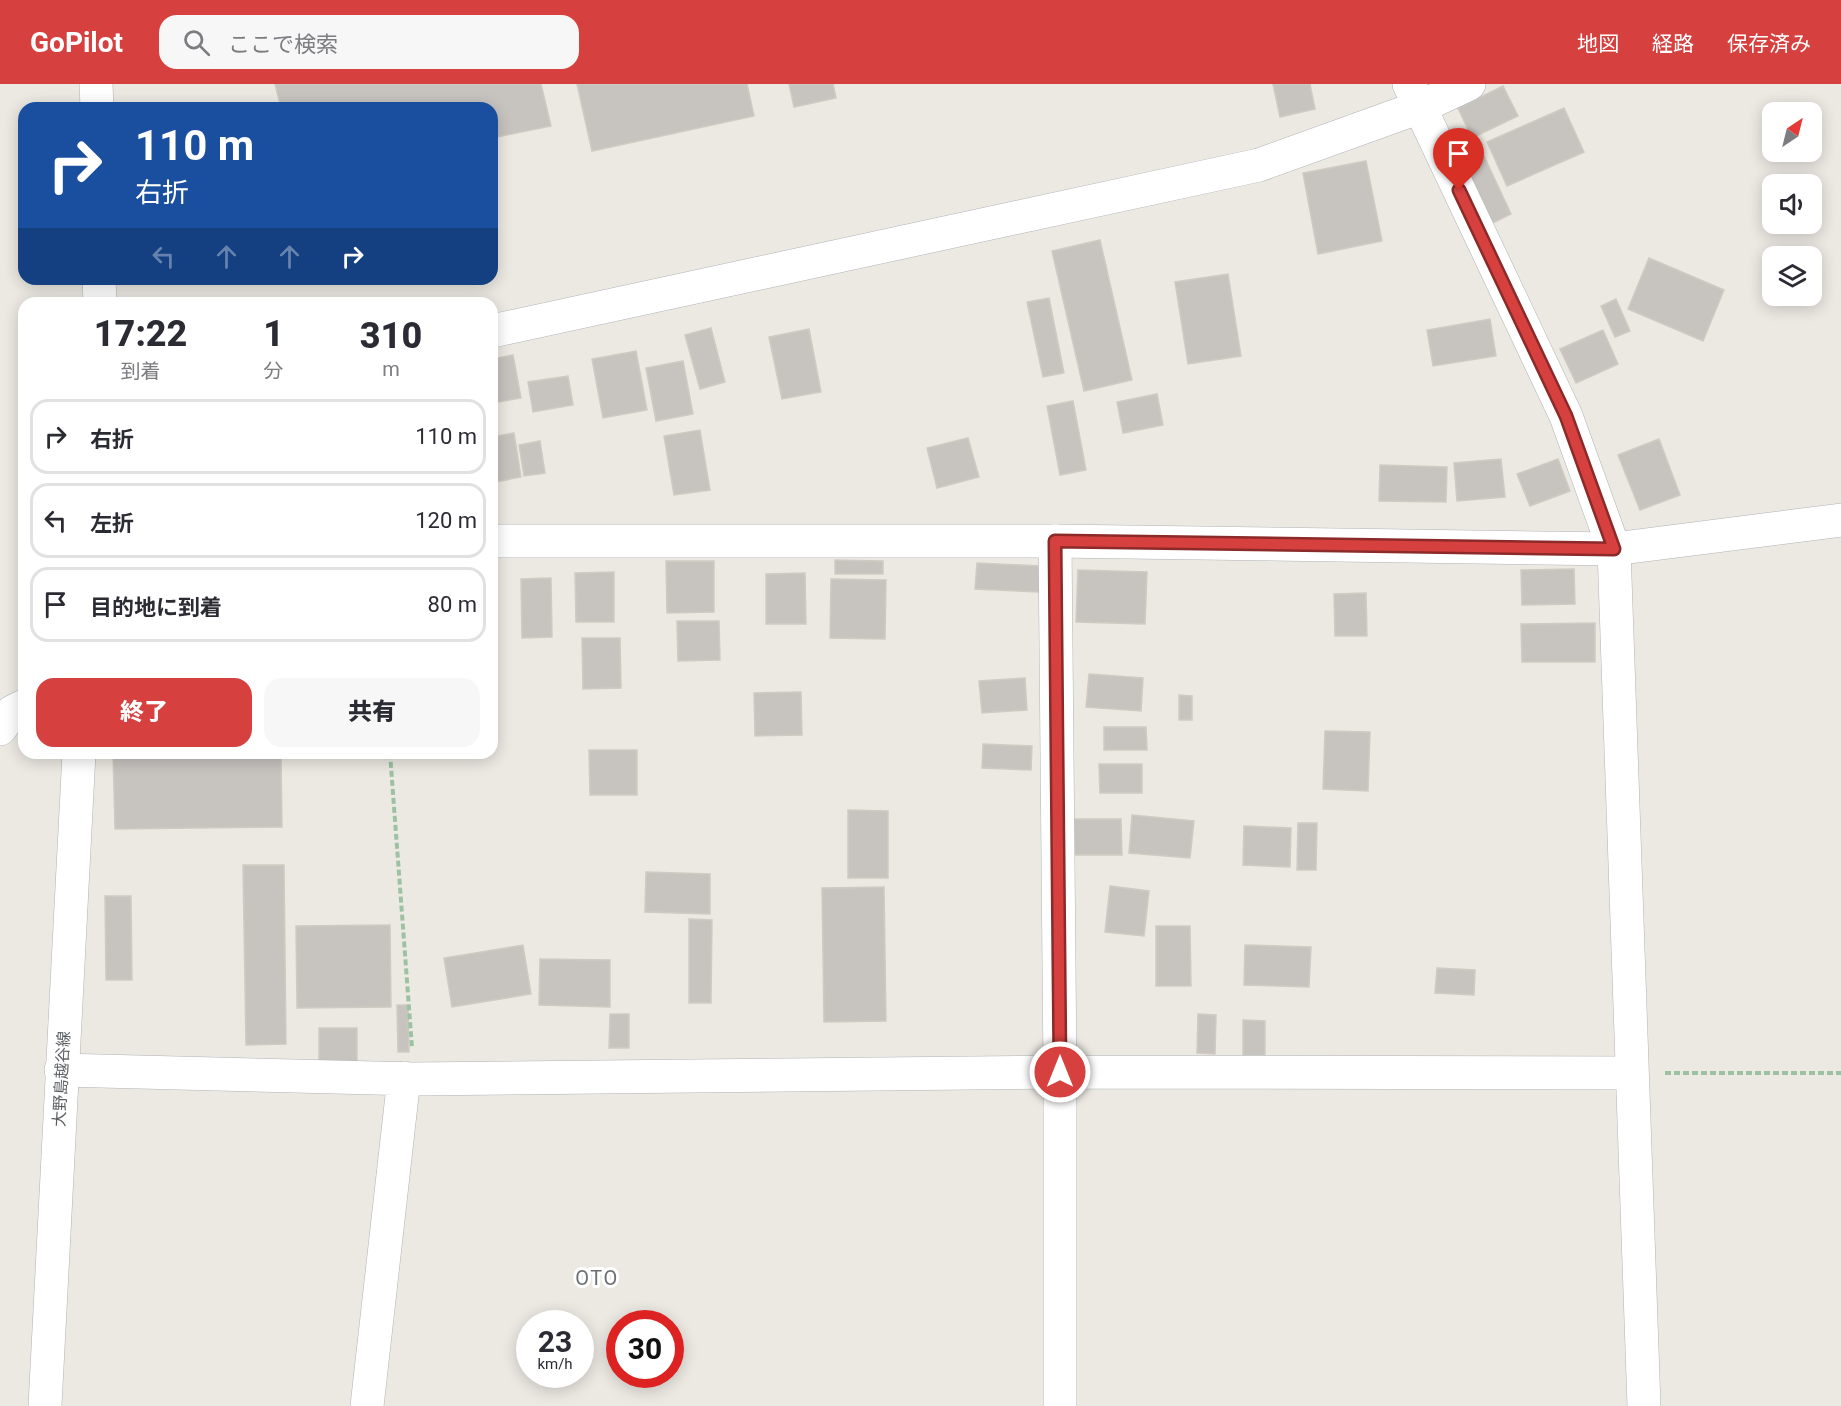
<!DOCTYPE html>
<html lang="ja">
<head>
<meta charset="utf-8">
<style>
	:root { --surface:#fff; --page:#f7f7f7; --text:#2b2b33; --muted:#7c7c81; --line:#e1e1e2; --accent:#d6403f }
	body { margin:0; font-family:Roboto,"Noto Sans JP",sans-serif; background:var(--page); color:var(--text); height:100vh; display:flex; flex-direction:column; font-size:22px; white-space:nowrap }
	* { box-sizing:border-box; margin:0 }
	p { font-size:20px; color:var(--muted) }
	.icon { flex:none; width:33px; height:33px; fill:none; stroke:currentColor; stroke-width:2; stroke-linecap:round; stroke-linejoin:round }
	.map { position:relative; flex:1; overflow:hidden }
	.panel { position:absolute; left:18px; top:213px; width:480px; height:462px; display:flex; flex-direction:column; background:var(--surface); border-radius:18px; box-shadow:0 3px 15px #0003 }
	.panel>* { flex:none }
	.top-card { position:absolute; left:18px; top:18px; width:480px; height:183px; border-radius:18px; box-shadow:0 3px 15px #0003; background:#1a4fa0; color:#fff; overflow:hidden }
	.needle { width:39px; rotate:35deg }
	.fabs { position:absolute; left:1762px; top:18px; display:grid; gap:12px }
	.fabs a { display:grid; place-items:center; width:60px; height:60px; border-radius:12px; background:var(--surface); box-shadow:0 3px 15px #0003; font-size:30px }
	.speed { position:absolute; left:516px; top:1226px; display:flex; gap:12px; font-size:30px; font-weight:700; text-align:center }
	.speed>* { display:grid; place-content:center; width:78px; height:78px; border-radius:50%; background:var(--surface); box-shadow:0 3px 15px #0003; line-height:1 }
	.speed small { font-size:15px; font-weight:400 }
	.speed .limit { border:9px solid #d22; background:#fff; color:#111 }
	.pin { position:absolute; display:grid; place-items:center; width:51px; height:51px; color:#fff; margin:-62px -26px; border-radius:50% 50% 50% 0; rotate:-45deg; box-shadow:0 0 6px #0007 }
	.pin .icon { rotate:45deg }
	.me { position:absolute; width:66px; margin:-33px; rotate:0deg; stroke-linejoin:round; filter:drop-shadow(0 0 4px #0008) }
	.turn { display:flex; align-items:center; gap:21px; height:126px; padding:0 18px; font-size:27px }
	.turn .icon { width:78px; height:78px; stroke-width:2.5 }
	.turn b { display:block; font-size:42px; line-height:51px }
	.lanes { display:flex; align-items:center; height:57px; padding:0 18px; background:#0003; justify-content:center; gap:30px; direction:ltr }
	.lanes .off { opacity:.35 }
	.eta { display:flex; justify-content:space-evenly; align-items:center; height:102px; text-align:center }
	.eta b { font-size:36px; font-weight:800; line-height:42px }
	.button { display:flex; gap:12px; margin-top:auto; padding:12px 18px }
	.button a { flex:1; height:69px; border-radius:18px; background:var(--accent); color:#fff; font-size:24px; font-weight:800; line-height:69px; text-align:center }
	.button a+a { background:var(--page); color:var(--text) }
	ul { padding:0; list-style:none }
	li { display:flex; align-items:center; gap:18px; height:75px; margin:0 12px 9px; padding:0 6px; border:3px solid var(--line); border-radius:18px }
	li div { flex:1 }
	li b { display:block; font-size:22px }
	li em { font-style:normal }
	header { display:flex; align-items:center; gap:36px; box-sizing:border-box; height:84px; padding:0 30px; background:var(--accent); color:#fff }
	header strong { font-size:28px }
	nav { display:flex; gap:33px; margin-inline-start:auto; font-size:21px }
	.search { width:420px; height:54px; background:var(--page); display:flex; align-items:center; gap:15px; box-sizing:border-box; padding:0 21px; border-radius:18px; color:var(--muted); font-size:22px }
	.map>svg:first-child { display:block }
	.building { fill:#c7c4c0; stroke:#d0cbc2; stroke-width:1.5 }
	.lines { fill:none; stroke-linecap:round; stroke-linejoin:round }
	.minor-casing { stroke:#b0b3b7; stroke-width:34 }
	.tertiary-casing { stroke:#b0b3b7; stroke-width:34 }
	.secondary-casing { stroke:#afb2b6; stroke-width:34 }
	.path { stroke:#9cc2a3; stroke-width:4; stroke-dasharray:6 3; stroke-linecap:butt }
	.minor { stroke:#fff; stroke-width:33 }
	.tertiary { stroke:#fff; stroke-width:33 }
	.secondary { stroke:#fff; stroke-width:33 }
	.route-casing { stroke:#8b2a29; stroke-width:15 }
	.route { stroke:#d6403f; stroke-width:10 }
	.labels { text-anchor:middle; stroke-width:6; stroke-linejoin:round; paint-order:stroke }
	.street-label { font-size:16px; fill:#5b5e62; stroke:#fff }
	.quarter-label { font-size:20px; letter-spacing:1.5px; fill:#6c7074; stroke:#fff }
</style>
</head>
<body>
<header>
<strong>GoPilot</strong>
<div class="search"><svg class="icon" aria-label="search" viewBox="0 0 24 24"><circle cx="10" cy="10" r="6"/><path d="M15 15l6 6"/></svg>ここで検索</div>
<nav><a>地図</a><a>経路</a><a>保存済み</a></nav>
</header>
<div class="map">
<svg width="1841" height="1322" viewBox="0 0 1841 1322">
	<rect width="100%" height="100%" fill="#ece9e3"/>
	<path class="building" d="M275,0H541L551,42L492,54V24H281Z
		M577,0H747L754,32L592,67Z
		M789,0H833L836,14L794,23Z
		M1273,0H1310L1315,25L1280,33Z
		M1503,2L1518,32L1472,54L1458,24Z
		M1564,24L1584,68L1507,102L1487,58Z
		M1484,72L1511,130L1491,140L1463,81Z
		M1366,77L1382,157L1318,170L1303,89Z
		M1100,156L1132,296L1084,307L1052,167Z
		M1649,174L1724,206L1703,257L1628,225Z
		M1228,190L1241,272L1188,280L1175,198Z
		M1049,214L1064,289L1043,293L1027,218Z
		M1616,215L1630,247L1615,253L1601,222Z
		M1490,235L1496,272L1433,282L1427,246Z
		M711,244L725,298L700,305L685,251Z
		M809,245L821,308L782,315L769,253Z
		M1603,246L1618,280L1576,299L1560,265Z
		M636,267L647,326L603,334L592,275Z
		M513,271L521,314L492,319V275Z
		M683,277L693,330L656,337L646,284Z
		M568,292L573,321L533,328L528,298Z
		M1157,310L1163,341L1123,349L1117,318Z
		M1073,317L1086,386L1060,391L1047,322Z
		M700,346L710,406L674,411L664,352Z
		M514,349L521,393L495,398L492,382V353Z
		M968,354L979,393L937,404L927,364Z
		M1659,355L1680,411L1640,426L1618,371Z
		M540,357L545,389L524,392L519,361Z
		M1501,375L1505,413L1457,417L1454,379Z
		M1558,375L1570,407L1530,422L1517,390Z
		M1380,381L1447,383L1446,418L1379,417Z
		M835,476L883,477V490H835Z
		M666,477H714V528L667,529Z
		M977,479L1040,482L1039,508L975,505Z
		M1574,485L1575,520L1522,521L1521,486Z
		M1078,486L1147,488L1145,540L1076,538Z
		M614,488V538H576L575,489Z
		M805,489L806,540H766V490Z
		M551,494L552,553L522,554L521,495Z
		M831,495L886,496L885,555L830,554Z
		M1366,509L1367,552H1335L1334,510Z
		M677,537H719L720,576L678,577Z
		M1595,539V578H1522L1521,540Z
		M582,554H620L621,604L583,605Z
		M1089,590L1143,594L1141,627L1086,623Z
		M1025,594L1027,626L982,629L979,597Z
		M801,608L802,651L755,652L754,609Z
		M1179,611L1192,612V636H1179Z
		M1104,643H1146L1147,666H1104Z
		M1325,647L1370,648L1368,707L1323,705Z
		M983,660L1032,662L1031,686L982,684Z
		M589,666H637V711H590Z
		M113,669H281L282,743L115,745Z
		M1099,680H1142V709H1100Z
		M848,726L888,727V794H848Z
		M1132,731L1194,737L1190,774L1129,769Z
		M1074,735H1121L1122,771H1074Z
		M1298,739H1317L1316,786H1297Z
		M1244,742L1291,744L1290,783L1243,781Z
		M243,781H284L286,960L246,961Z
		M646,788L710,790V830L645,828Z
		M1110,802L1149,807L1144,852L1105,848Z
		M884,803L886,937L824,938L822,804Z
		M105,812H131L132,896H106Z
		M689,835L712,836L711,919H689Z
		M390,841L391,923L297,924L296,842Z
		M1156,842H1190L1191,902H1156Z
		M523,861L531,910L452,923L444,874Z
		M1245,861L1311,863L1309,903L1244,901Z
		M540,875L610,876V923L539,921Z
		M1437,884L1475,886L1474,911L1435,909Z
		M397,921H408L409,968H398Z
		M610,930H629V964H609Z
		M1198,930L1216,931L1215,970L1197,969Z
		M1243,936L1265,937V972H1243Z
		M319,944H357V979H319Z"/>
	<g class="lines">
		<defs>
			<path id="minor" d="M1055,457L1060,988V1322
				M1614,465L1644,1322
				M0,645L12,628L24,622
				M61,986L415,995L1060,988L1632,989
				M367,1322L404,994"/>
			<path id="tertiary" d="M1409,0L1566,332L1614,465
				M492,247L1259,81L1420,23L1469,0
				M492,457H1055L1614,465L1841,436"/>
			<path id="secondary" d="M96,0L97,24
				M99,195L100,219
				M45,1322L79,669"/>
		</defs>
		<use href="#minor" class="minor-casing"/>
		<use href="#tertiary" class="tertiary-casing"/>
		<use href="#secondary" class="secondary-casing"/>
		<path class="path" d="M390,669L412,964
			M1665,989H1841"/>
		<use href="#minor" class="minor"/>
		<use href="#tertiary" class="tertiary"/>
		<use href="#secondary" class="secondary"/>
	</g>
	<g class="lines">
		<defs>
			<path id="route" d="M1060,988L1055,457L1614,465L1566,332L1459,106"/>
		</defs>
		<use href="#route" class="route-casing"/>
		<use href="#route" class="route"/>
	</g>
	<g class="labels">
		<g class="street-label">
			<text transform="translate(61 995) rotate(-87)" y="6">大野島越谷線</text>
		</g>
		<g class="quarter-label">
			<text x="597" y="1201">OTO</text>
		</g>
	</g>
</svg>
<div class="fabs">
<a><svg class="needle" viewBox="-14 -14 28 28"><path d="M0-13l5 13h-10z" fill="#e53935"/><path d="M0 13l5-13h-10z" fill="#7c7c81"/></svg></a>
<a><svg class="icon" aria-label="sound" viewBox="0 0 24 24"><path d="M4 9h4l5-4v14l-5-4H4zM17 9q2 3 0 6"/></svg></a>
<a><svg class="icon" aria-label="layers" viewBox="0 0 24 24"><path d="M12 4l9 5-9 5-9-5zM3 14l9 5 9-5"/></svg></a>
</div>
<div class="speed"><div>23<small>km/h</small></div><div class="limit">30</div></div>
<div class="pin" style="left:1459px;top:106px;background:#d93025"><svg class="icon" aria-label="arrive" viewBox="0 0 24 24"><path d="M6 21V4h12l-3 4 3 4H6"/></svg></div>
<svg class="me" style="left:1060px;top:988px" viewBox="-20 -20 40 40"><circle r="17" fill="#d6403f" stroke="#fff" stroke-width="3"/><path d="M0-11L8 9 0 5-8 9z" fill="#fff"/></svg>
<div class="top-card">
<div class="turn"><svg class="icon" aria-label="right" viewBox="0 0 24 24"><path d="M7 20v-9h11M14 6l5 5-5 5"/></svg><div><b>110 m</b>右折</div></div>
<div class="lanes"><svg class="icon off" aria-label="left" viewBox="0 0 24 24"><path d="M17 20v-9H6M10 6l-5 5 5 5"/></svg><svg class="icon off" aria-label="ahead" viewBox="0 0 24 24"><path d="M12 20V5M6 11l6-6 6 6"/></svg><svg class="icon off" aria-label="ahead" viewBox="0 0 24 24"><path d="M12 20V5M6 11l6-6 6 6"/></svg><svg class="icon" aria-label="right" viewBox="0 0 24 24"><path d="M7 20v-9h11M14 6l5 5-5 5"/></svg></div>
</div>
<section class="panel">
<div class="eta">
<div><b>17:22</b><p>到着</p></div>
<div><b>1</b><p>分</p></div>
<div><b>310</b><p>m</p></div>
</div>
<ul>
<li><svg class="icon" aria-label="right" viewBox="0 0 24 24"><path d="M7 20v-9h11M14 6l5 5-5 5"/></svg><div><b>右折</b></div><em>110 m</em></li>
<li><svg class="icon" aria-label="left" viewBox="0 0 24 24"><path d="M17 20v-9H6M10 6l-5 5 5 5"/></svg><div><b>左折</b></div><em>120 m</em></li>
<li><svg class="icon" aria-label="arrive" viewBox="0 0 24 24"><path d="M6 21V4h12l-3 4 3 4H6"/></svg><div><b>目的地に到着</b></div><em>80 m</em></li>
</ul>
<div class="button"><a>終了</a><a>共有</a></div>
</section>
</div>
</body>
</html>
